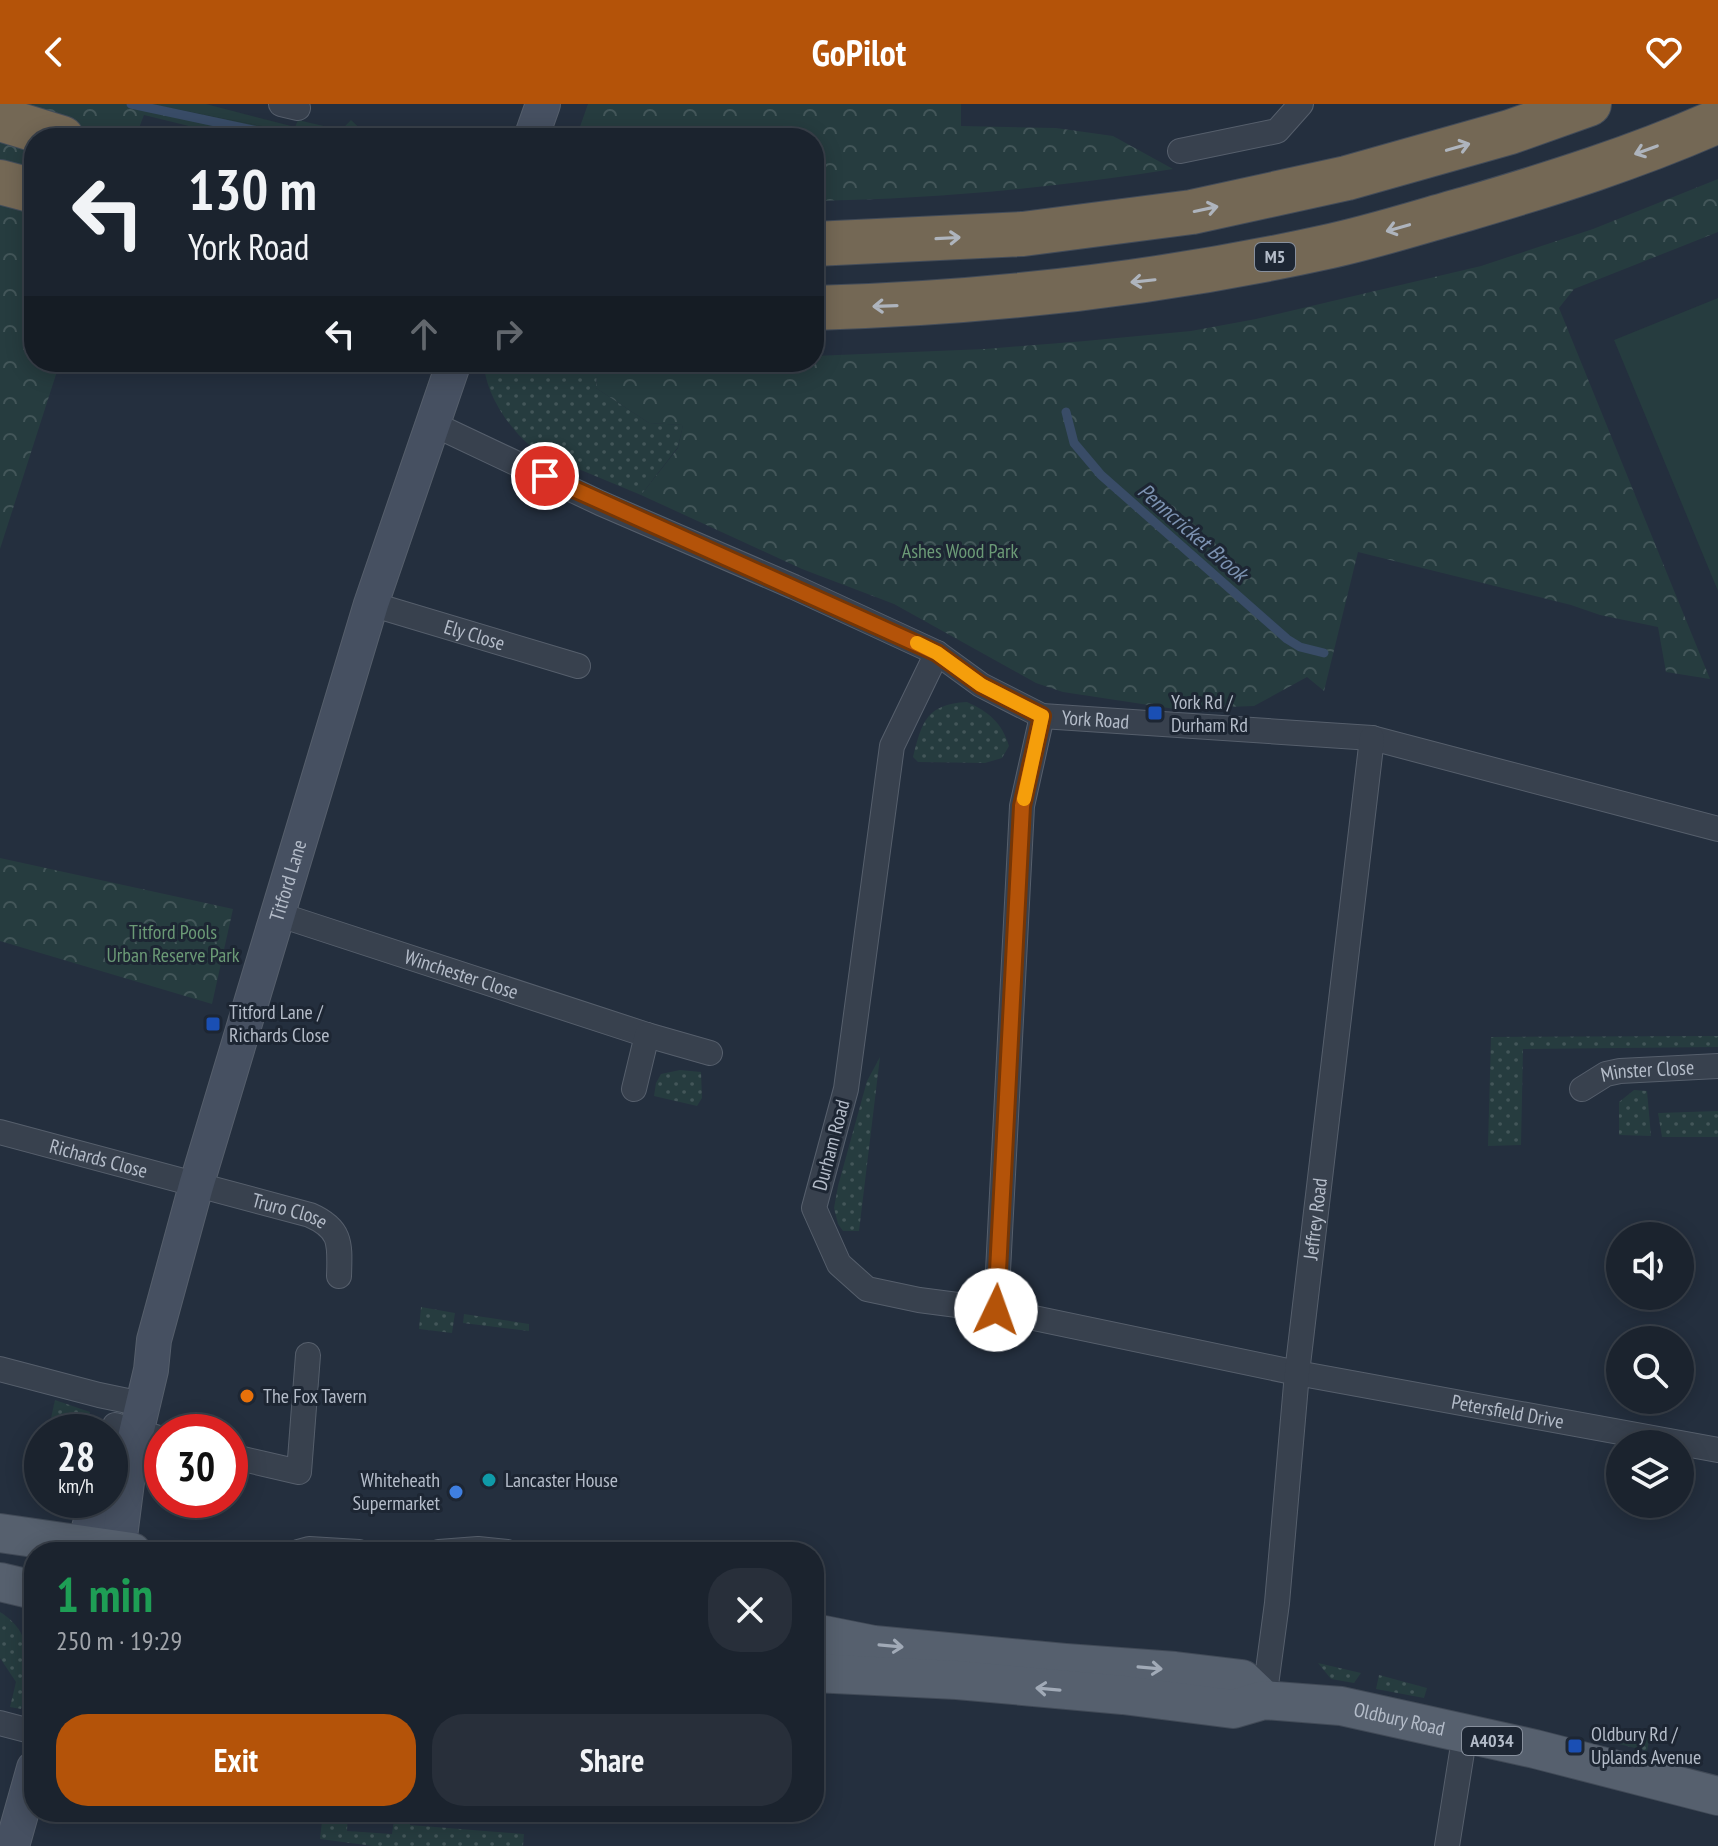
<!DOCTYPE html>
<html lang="en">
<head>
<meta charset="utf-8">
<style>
	:root { --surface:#1b232e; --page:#282f3a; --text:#f1f3f6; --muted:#a0a4aa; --line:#39404a; --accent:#b45309 }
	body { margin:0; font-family:"PT Sans Narrow",sans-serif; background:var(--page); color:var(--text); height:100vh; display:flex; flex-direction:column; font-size:30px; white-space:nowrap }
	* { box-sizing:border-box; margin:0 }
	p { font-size:26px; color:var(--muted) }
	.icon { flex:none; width:44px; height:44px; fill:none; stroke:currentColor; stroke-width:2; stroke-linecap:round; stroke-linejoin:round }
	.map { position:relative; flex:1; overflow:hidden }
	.sheet { position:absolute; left:24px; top:1438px; width:800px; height:280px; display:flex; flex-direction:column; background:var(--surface); border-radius:32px; box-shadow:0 4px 20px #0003,0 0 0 2px var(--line) }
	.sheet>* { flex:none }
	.hud { position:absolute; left:24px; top:24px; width:800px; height:244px; border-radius:32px; box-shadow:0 4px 20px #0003,0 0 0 2px var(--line); background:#1b232e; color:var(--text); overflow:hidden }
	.tools { position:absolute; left:1606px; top:1118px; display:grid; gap:16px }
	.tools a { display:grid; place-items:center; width:88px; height:88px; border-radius:50%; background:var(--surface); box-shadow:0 4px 20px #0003,0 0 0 2px var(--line); font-size:40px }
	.speed { position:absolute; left:24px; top:1310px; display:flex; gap:16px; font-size:40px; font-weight:700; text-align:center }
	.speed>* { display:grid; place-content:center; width:104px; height:104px; border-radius:50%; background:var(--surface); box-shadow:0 4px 20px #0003,0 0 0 2px var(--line); line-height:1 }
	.speed small { font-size:20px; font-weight:400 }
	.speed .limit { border:12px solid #d22; background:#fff; color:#111 }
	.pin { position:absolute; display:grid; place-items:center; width:68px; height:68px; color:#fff; margin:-34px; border:4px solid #fff; border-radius:50%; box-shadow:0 2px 8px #0007 }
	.me { position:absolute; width:88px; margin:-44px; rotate:3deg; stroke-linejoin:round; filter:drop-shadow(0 0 6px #0008) }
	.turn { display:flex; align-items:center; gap:28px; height:168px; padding:0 32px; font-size:36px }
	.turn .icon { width:104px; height:104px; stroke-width:2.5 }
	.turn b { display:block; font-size:56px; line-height:68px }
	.lanes { display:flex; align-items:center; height:76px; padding:0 32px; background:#0003; justify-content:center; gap:40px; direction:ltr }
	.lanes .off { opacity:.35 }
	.round { display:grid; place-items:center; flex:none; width:84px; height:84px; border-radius:32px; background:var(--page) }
	.headline { display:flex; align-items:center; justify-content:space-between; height:136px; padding:0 32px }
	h1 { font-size:48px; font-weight:800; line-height:60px; color:#1e9e55 }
	.action { display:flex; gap:16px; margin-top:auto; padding:16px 32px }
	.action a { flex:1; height:92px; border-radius:32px; background:var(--accent); color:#fff; font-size:32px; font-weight:800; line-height:92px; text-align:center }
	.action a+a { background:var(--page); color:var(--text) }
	header { display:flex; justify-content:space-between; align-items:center; height:104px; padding:0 32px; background:var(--accent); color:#fff; font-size:36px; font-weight:800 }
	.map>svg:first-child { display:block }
	.grass { fill:url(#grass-dots) }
	.forest { fill:url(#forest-crowns) }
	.garden { fill:#263c3f }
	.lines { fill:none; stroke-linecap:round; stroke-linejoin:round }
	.stream { stroke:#394c67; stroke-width:9 }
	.street-casing { stroke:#565f6c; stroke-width:26 }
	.secondary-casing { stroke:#565f6c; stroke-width:36 }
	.primary-casing { stroke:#414a57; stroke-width:40 }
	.highway-casing { stroke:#434c59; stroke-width:46 }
	.street { stroke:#38414e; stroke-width:24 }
	.secondary { stroke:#465061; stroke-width:34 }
	.primary { stroke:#56606e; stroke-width:38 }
	.highway { stroke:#746855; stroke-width:44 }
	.oneway { stroke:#aeb4bd }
	.oneway2 { stroke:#a1aab7 }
	.route-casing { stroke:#753606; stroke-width:20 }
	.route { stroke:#b45309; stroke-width:14 }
	.slow { stroke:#f59e0b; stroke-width:14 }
	.transit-dot { fill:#1a4fb4; stroke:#1d2633; stroke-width:3 }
	.food-dot { fill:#e8710a; stroke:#1d2633; stroke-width:3 }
	.culture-dot { fill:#0f9aa8; stroke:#1d2633; stroke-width:3 }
	.shop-dot { fill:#3f7fe0; stroke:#1d2633; stroke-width:3 }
	.labels { text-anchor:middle; stroke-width:6; stroke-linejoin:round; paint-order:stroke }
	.shield { fill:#1d2633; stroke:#878f9c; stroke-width:2 }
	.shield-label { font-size:18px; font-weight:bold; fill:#b4bcc9 }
	.park-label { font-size:20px; fill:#6b9a76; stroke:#1d2633 }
	.street-label { font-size:20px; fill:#b4bcc9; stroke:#1d2633 }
	.poi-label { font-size:20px; fill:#b4bcc9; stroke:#1d2633; text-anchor:start }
	.water-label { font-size:22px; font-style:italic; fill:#7c92b1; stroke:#1d2633 }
</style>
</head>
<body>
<header><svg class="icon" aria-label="back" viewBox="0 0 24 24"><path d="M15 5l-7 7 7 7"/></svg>GoPilot<svg class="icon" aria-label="heart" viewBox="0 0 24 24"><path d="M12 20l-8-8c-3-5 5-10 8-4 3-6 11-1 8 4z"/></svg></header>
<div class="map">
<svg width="1718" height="1742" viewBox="0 0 1718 1742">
	<defs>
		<pattern id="grass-dots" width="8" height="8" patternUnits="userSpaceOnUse" patternTransform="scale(2)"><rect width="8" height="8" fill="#263c3f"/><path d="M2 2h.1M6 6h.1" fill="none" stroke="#435659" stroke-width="1.8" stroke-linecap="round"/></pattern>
		<pattern id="forest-crowns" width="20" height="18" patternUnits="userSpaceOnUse" patternTransform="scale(2)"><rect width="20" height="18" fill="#263c3f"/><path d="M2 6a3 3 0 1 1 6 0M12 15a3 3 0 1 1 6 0" fill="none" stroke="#435659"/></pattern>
	</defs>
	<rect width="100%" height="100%" fill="#242f3e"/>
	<path class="grass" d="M484,258H598L596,284L649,319L683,321L678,343L641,391L540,349C514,333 484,290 484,258Z
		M967,598C989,608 1002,619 1009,642L1002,654L985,659L918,658L913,653C922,617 927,600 967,598Z
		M1718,932V943L1523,945L1521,1041L1488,1042L1491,933Z
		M880,953L859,1127H843L838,1120L834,1104L838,1082L867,977Z
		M680,966L701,968L702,994L697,1002L654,992L656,979L661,970Z
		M1634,986L1647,987L1651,1032L1619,1031V998Z
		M1718,1007V1033H1662L1658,1009Z
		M421,1203L455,1209L452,1229L419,1225Z
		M464,1210L529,1220V1227L463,1219Z
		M55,1296L90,1308L86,1328H48Z
		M0,1508C37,1531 31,1569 21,1605L10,1603L16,1578L0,1554Z
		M1318,1559L1361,1569L1354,1579L1331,1575Z
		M1379,1571L1427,1584L1424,1594L1376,1585Z
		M1613,1625L1650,1633L1647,1647L1611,1638Z
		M323,1708H348L347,1727L392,1730L395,1708H411L410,1721L524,1730L523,1742H373L320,1735Z"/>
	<path class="forest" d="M0,0H149L324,34H238L144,11L135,34H34V258H60L0,445Z
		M588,0H961V22L1056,24L1113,32L1173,65C1054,84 934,95 814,97V34H576Z
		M1718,75V128L1574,185L1559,204L1710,575L1666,568L1658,523L1600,511L1571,501L1358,448L1324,587L1307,573L1254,602L1175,605L1063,588L1036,579L894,500L802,465L641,391L678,344L683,321L649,319L596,284L598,258H814V252L985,245L1085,237L1191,227L1256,215L1481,162L1593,125Z
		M0,754L233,805L212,900L0,837Z"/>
	<path class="garden" d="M149,0H206L295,23L298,16L341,26L351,16L367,31L365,34H324Z
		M1718,194V487L1614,236Z"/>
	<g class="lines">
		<path class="stream" d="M131,0L291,34
			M1066,308L1074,339L1101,371L1287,535L1300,543L1324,549"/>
		<defs>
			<g id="street">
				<path d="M281,0L298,4"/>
				<path d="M1180,47L1277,27L1301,0"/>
				<path id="s1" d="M433,320L600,399L794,483L937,549L981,581L1042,612L1372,634L1718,725"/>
				<path id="s2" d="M371,500L578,562"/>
				<path id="s3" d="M937,549L892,642L846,985L814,1104L839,1160L867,1185L919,1196L996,1206L1297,1269L1718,1346"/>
				<path id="s4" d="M277,810L647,931"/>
				<path d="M634,985L647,931L710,949"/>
				<path id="s5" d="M1582,985L1606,970L1620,967L1718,962"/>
				<path id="s6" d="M0,1028L310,1111C342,1125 340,1140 339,1172"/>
				<path d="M996,1206L1022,702L1042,612"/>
				<path d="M0,1265L99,1291L142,1300"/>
				<path d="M115,1321L162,1335"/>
				<path d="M230,1352L299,1368L308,1251"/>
				<path d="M298,1448L309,1445L359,1448"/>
				<path d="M439,1448L478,1445L507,1448"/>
				<path id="s7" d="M1264,1596L1277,1499L1297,1269L1372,634"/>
				<path d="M0,1619L34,1628"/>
				<path d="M1447,1742L1465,1629"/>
			</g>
			<g id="secondary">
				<path d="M531,34L543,0"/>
				<path d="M83,1448L96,1396"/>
				<path id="s8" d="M118,1448L130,1355L151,1266L154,1236L196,1082L371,500L454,258"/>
				<path d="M12,1742L34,1664"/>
			</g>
			<g id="primary">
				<path d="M0,1429L132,1448"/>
				<path d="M0,1478L34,1486"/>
				<path d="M814,1529L874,1541L1065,1559L1175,1567L1242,1575L1264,1596"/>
				<path id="s9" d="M814,1569L957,1576L1123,1591L1233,1605L1264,1596L1341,1602L1535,1645L1718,1692"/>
			</g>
			<path id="highway" d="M0,15L62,34
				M0,78L34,87
				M814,140L1023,130L1192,108L1347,74L1510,28L1589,0
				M814,204C986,199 1158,180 1326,143C1373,133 1419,118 1466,105C1551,80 1637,53 1718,17"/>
		</defs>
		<use href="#street" class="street-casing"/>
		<use href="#secondary" class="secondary-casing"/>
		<use href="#primary" class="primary-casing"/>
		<use href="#highway" class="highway-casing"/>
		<use href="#street" class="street"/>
		<use href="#secondary" class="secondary"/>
		<use href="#primary" class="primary"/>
		<use href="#highway" class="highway"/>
	</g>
	<defs><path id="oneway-shaft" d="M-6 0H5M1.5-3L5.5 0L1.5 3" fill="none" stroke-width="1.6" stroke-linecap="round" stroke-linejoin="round" transform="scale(2)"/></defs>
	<g class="oneway">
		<use href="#oneway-shaft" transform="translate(1458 43) rotate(-16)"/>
		<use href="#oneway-shaft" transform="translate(1646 46) rotate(160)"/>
		<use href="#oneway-shaft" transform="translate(1206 105) rotate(-12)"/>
		<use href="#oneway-shaft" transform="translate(1398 124) rotate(164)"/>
		<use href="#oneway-shaft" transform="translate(948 134) rotate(-3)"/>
		<use href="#oneway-shaft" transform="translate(1143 177) rotate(174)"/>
		<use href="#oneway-shaft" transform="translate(885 202) rotate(178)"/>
	</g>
	<g class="oneway2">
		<use href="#oneway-shaft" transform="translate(891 1542) rotate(5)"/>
		<use href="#oneway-shaft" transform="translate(1150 1564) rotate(5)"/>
		<use href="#oneway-shaft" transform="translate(1048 1585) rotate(-175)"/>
	</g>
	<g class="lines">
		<defs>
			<path id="route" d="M545,372L937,549L981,581L1042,612L1022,702L996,1206"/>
		</defs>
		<use href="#route" class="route-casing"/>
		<use href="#route" class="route"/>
		<path class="slow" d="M917,539L937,549L981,581L1042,612L1024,695"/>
	</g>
	<g class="transit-dot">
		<rect x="1147" y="601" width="16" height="16" rx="4"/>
		<rect x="205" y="912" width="16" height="16" rx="4"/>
		<rect x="1567" y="1634" width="16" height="16" rx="4"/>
	</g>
	<circle class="food-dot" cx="247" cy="1292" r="8"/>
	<circle class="culture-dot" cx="489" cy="1376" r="8"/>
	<circle class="shop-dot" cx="456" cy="1388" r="8"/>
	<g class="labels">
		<g class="shield">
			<rect x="1255" y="139" width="40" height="28" rx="6"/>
			<rect x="1462" y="1623" width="60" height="28" rx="6"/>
		</g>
		<g class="shield-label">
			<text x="1275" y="159">M5</text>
			<text x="1492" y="1643">A4034</text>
		</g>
		<g class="park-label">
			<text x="960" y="454">Ashes Wood Park</text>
			<text x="173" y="835">Titford Pools<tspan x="173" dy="23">Urban Reserve Park</tspan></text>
		</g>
		<g class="street-label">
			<text dy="7" stroke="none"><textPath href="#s2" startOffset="108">Ely Close</textPath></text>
			<text dy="7" stroke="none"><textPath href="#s1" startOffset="730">York Road</textPath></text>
			<text dy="7" stroke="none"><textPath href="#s8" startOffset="694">Titford Lane</textPath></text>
			<text dy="7" stroke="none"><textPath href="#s4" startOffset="194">Winchester Close</textPath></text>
			<text dy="7" stroke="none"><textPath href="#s5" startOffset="70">Minster Close</textPath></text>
			<text transform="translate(831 1041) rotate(-75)" y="7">Durham Road</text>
			<text dy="7" stroke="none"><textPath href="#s6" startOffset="102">Richards Close</textPath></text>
			<text dy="7" stroke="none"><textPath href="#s6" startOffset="300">Truro Close</textPath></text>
			<text dy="7" stroke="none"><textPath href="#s7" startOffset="484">Jeffrey Road</textPath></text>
			<text dy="7" stroke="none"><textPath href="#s3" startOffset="1324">Petersfield Drive</textPath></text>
			<text dy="7" stroke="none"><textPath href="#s9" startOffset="590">Oldbury Road</textPath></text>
		</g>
		<g class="poi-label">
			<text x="1171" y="605">York Rd /<tspan x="1171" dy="23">Durham Rd</tspan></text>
			<text x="229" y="915">Titford Lane /<tspan x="229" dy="23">Richards Close</tspan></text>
			<text x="263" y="1299">The Fox Tavern</text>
			<text x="440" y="1383" text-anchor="end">Whiteheath<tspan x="440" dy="23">Supermarket</tspan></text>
			<text x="505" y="1383">Lancaster House</text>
			<text x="1591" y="1637">Oldbury Rd /<tspan x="1591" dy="23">Uplands Avenue</tspan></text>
		</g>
		<g class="water-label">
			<text transform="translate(1193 428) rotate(41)" y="8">Penncricket Brook</text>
		</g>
	</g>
</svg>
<div class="tools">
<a><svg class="icon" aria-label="sound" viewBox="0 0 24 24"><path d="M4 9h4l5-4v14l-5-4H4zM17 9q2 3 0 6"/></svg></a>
<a><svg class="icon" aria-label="search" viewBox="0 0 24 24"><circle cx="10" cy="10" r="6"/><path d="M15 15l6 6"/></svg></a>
<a><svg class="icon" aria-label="layers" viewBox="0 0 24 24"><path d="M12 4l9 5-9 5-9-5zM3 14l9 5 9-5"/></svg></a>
</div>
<div class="speed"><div>28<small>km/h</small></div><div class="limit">30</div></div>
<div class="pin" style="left:545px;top:372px;background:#d93025"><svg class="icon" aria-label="arrive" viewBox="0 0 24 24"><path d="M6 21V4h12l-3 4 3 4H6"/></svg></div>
<svg class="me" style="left:996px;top:1206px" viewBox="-20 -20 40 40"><circle r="19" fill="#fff"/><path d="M0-13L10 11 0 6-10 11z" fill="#b45309"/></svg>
<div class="hud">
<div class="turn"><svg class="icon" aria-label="left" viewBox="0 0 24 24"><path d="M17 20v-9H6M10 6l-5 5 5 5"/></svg><div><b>130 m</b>York Road</div></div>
<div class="lanes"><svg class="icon" aria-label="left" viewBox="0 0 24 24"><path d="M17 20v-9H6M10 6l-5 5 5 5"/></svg><svg class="icon off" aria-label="ahead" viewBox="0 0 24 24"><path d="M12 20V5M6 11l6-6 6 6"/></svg><svg class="icon off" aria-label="right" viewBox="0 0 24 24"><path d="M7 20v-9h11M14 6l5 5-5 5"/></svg></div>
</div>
<section class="sheet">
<div class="headline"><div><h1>1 min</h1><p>250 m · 19:29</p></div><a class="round"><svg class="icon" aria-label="close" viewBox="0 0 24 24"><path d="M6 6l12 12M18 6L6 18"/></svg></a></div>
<div class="action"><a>Exit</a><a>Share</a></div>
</section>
</div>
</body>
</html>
